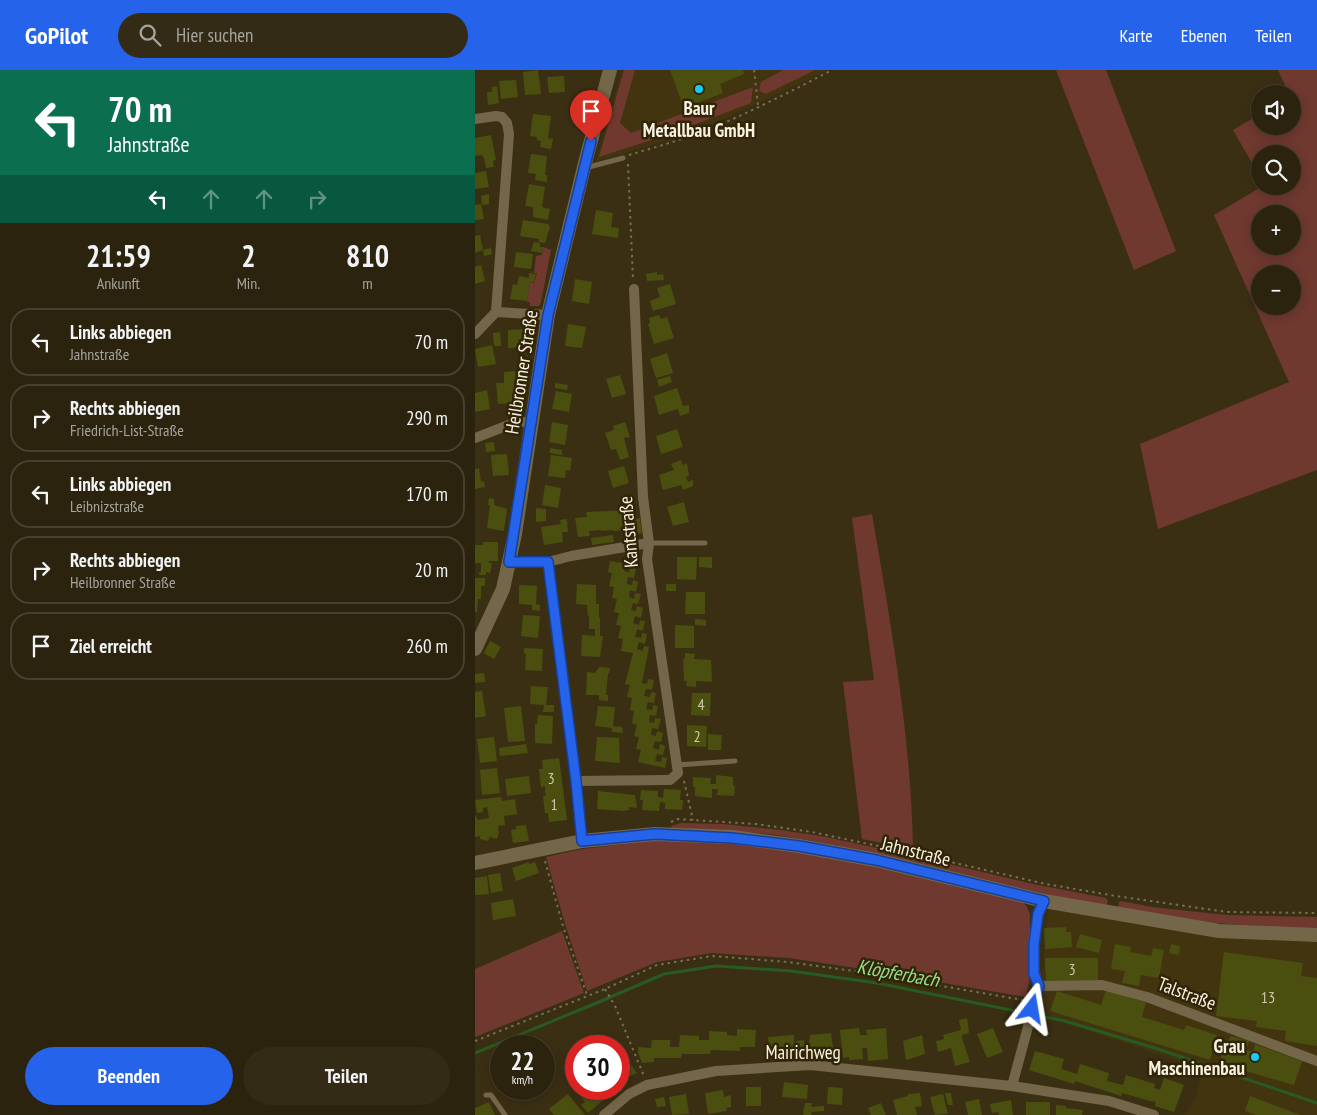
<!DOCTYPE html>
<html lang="de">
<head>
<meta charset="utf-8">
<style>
	:root { --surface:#2c230e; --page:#342b17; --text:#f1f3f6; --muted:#a6a49e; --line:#48402e; --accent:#2563eb }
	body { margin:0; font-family:"PT Sans Narrow",sans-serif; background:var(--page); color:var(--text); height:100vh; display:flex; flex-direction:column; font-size:19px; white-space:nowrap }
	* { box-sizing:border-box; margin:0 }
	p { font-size:16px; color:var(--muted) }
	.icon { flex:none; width:28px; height:28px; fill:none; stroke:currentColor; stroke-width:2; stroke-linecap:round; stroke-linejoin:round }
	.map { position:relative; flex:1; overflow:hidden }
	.sheet { display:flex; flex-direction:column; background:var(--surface); width:475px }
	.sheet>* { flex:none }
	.hud { background:#0b6e4f; color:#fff; overflow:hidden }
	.tools { position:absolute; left:776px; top:15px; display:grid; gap:10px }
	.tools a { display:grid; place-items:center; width:50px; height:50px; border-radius:50%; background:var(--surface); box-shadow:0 2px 12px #0003,0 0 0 1px var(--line); font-size:25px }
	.speed { position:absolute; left:15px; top:965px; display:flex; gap:10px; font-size:25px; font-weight:700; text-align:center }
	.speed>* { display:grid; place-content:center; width:65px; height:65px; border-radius:50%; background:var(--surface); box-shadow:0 2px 12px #0003,0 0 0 1px var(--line); line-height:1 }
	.speed small { font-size:12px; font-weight:400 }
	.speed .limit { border:8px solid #d22; background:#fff; color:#111 }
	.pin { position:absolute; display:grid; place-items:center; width:42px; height:42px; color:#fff; margin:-51px -21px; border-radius:50% 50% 50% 0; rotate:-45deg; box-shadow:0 0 5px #0007 }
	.pin .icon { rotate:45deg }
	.me { position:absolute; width:55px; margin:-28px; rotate:14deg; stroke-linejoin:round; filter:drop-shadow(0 0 4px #0008) }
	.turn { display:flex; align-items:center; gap:18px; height:105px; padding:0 25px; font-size:22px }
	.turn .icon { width:65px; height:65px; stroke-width:2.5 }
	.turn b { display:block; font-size:35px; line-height:42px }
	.lanes { display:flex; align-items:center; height:48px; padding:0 25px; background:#0003; justify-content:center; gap:25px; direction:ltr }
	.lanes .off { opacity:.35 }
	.eta { display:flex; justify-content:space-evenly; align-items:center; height:85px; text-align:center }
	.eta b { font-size:30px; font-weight:600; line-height:35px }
	.button { display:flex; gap:10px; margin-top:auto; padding:10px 25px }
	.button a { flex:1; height:58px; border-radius:30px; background:var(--accent); color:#fff; font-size:20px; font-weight:600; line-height:58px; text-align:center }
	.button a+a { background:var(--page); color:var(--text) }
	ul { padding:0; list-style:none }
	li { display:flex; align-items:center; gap:15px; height:68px; margin:0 10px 8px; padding:0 15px; border:2px solid var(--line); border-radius:20px }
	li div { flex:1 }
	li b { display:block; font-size:19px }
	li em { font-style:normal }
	header { display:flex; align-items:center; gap:30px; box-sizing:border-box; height:70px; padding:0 25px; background:var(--accent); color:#fff }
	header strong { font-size:24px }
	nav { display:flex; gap:28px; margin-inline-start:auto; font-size:18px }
	.search { width:350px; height:45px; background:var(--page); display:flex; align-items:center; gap:12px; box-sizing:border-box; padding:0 18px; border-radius:28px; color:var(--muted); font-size:19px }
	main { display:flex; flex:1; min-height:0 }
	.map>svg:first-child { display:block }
	.built { fill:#42340f }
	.green { fill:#6f392f; fill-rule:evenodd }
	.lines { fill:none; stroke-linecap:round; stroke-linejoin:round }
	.stream { stroke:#275b21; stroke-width:3 }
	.building { fill:#4a4f0f }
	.path { stroke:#786d55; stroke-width:2; stroke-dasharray:2.5 4; stroke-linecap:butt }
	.lane { stroke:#746749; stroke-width:5 }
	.street { stroke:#746749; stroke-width:10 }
	.secondary { stroke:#746749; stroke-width:14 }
	.route-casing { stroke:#184099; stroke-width:12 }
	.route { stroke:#2563eb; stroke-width:9 }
	.poi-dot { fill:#17cafb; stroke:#312508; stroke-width:2 }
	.labels { text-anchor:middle; stroke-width:5; stroke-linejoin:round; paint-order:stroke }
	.number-label { font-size:16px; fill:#cdc8ac }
	.poi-label { font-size:19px; font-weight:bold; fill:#f9f1e1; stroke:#312508 }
	.street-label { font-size:19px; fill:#f9f1e1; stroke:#312508 }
	.water-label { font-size:20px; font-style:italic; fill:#94de8b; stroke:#312508 }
</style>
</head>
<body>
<header>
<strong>GoPilot</strong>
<div class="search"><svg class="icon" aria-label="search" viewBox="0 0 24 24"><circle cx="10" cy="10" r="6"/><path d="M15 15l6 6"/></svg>Hier suchen</div>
<nav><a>Karte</a><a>Ebenen</a><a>Teilen</a></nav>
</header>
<main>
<section class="sheet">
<div class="hud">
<div class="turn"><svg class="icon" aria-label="left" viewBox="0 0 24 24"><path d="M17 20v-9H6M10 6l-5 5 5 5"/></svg><div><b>70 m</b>Jahnstraße</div></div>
<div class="lanes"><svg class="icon" aria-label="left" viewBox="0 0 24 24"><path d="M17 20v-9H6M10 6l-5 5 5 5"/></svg><svg class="icon off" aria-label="ahead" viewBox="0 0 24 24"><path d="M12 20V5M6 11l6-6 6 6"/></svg><svg class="icon off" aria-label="ahead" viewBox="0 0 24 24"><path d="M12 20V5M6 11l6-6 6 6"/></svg><svg class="icon off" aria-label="right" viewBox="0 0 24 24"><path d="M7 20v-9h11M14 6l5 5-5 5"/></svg></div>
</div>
<div class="eta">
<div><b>21:59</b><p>Ankunft</p></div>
<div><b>2</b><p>Min.</p></div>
<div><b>810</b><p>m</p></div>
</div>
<ul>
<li><svg class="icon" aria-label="left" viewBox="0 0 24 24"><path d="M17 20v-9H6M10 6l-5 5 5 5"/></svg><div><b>Links abbiegen</b><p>Jahnstraße</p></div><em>70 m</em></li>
<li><svg class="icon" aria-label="right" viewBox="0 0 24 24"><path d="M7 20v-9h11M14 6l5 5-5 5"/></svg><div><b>Rechts abbiegen</b><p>Friedrich-List-Straße</p></div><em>290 m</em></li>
<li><svg class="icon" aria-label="left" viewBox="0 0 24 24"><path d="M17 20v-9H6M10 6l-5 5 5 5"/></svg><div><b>Links abbiegen</b><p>Leibnizstraße</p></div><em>170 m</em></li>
<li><svg class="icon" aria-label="right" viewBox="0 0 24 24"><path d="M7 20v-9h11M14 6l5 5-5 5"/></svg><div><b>Rechts abbiegen</b><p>Heilbronner Straße</p></div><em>20 m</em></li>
<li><svg class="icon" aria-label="arrive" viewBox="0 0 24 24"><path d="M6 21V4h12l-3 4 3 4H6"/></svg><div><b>Ziel erreicht</b></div><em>260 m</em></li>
</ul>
<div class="button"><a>Beenden</a><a>Teilen</a></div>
</section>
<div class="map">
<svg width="842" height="1045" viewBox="0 0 842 1045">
	<rect width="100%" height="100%" fill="#3b2f13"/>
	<path class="built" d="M147,0H354L242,52L195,69L121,92Z
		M573,839L748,867L842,871V1045H709L720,1030L728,999L559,943L567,912Z"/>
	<path class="green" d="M149,0H160L145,53L156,63L278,17L276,33L192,65L124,87Z
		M308,0H340L291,24L284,21L286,12Z
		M581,0H631L701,181L659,200Z
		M803,0H842V400L683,459L665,374L814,312L739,145L788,116H818V84H785V107L758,60L785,44V56H818V24H814ZM785,144H818V176H785ZM785,204H818V236H785Z
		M68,177L76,180L66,232L64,236H55V232H52L55,212L59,213L62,203H59L61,186L67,185Z
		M397,444C416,555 436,667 438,779L387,769L368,612L399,610L377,448Z
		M206,753L248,754L305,760L346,766L449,788L558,814L631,828L633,831L632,834L629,838C522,815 415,783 307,766C271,761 233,760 197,758L196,756Z
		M203,768L320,781L396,795L547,831L552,837L555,845L554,913L551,927L381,898L314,888L237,883L182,892L112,921L90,854L71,787L107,779Z
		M646,831L677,837L751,845L842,847V860L725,852L643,838L644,832Z
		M87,861L109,923L0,967V899Z"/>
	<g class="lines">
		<path class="stream" d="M0,983L124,932L189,904L241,896L316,901L402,913L590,951L683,979L842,1033"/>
	</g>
	<path class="building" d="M63,0L66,24L50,25L48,2Z
		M195,0H268L269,4L245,14L248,23L209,38Z
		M89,6L90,22L74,23L72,7Z
		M41,10L43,27L26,29L24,11Z
		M22,16L24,33L13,35L12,22H17V17Z
		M58,44L76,46L73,68L78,69L76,79L65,77L66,71L62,70V67L55,66Z
		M16,65L21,90L18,91L19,97L11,98L9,87L8,88L7,85L0,86V68Z
		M56,84L72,86L70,105H72V112L60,110L61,104L53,103Z
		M11,101L14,117L0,119V103Z
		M54,114L70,117L67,137L75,139L73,150L58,147V137L50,136Z
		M14,124V134L7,135L6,126Z
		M6,134L9,149L0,150V135Z
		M121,140L138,143L136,157L144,158L143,168L117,164Z
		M48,150L73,154L75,157L70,173L64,172V169L45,166Z
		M5,165L8,180L16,178L17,184L9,186L8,180L0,183V166Z
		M59,172L65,173V177H68L67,183L56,181Z
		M41,182L58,184L56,199L39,197Z
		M6,195L10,211L0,214V197Z
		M182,202V205L188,204L189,210L172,211L171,204Z
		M54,203L61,204L59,212H55L52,231L35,229L38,214L42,215L44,206L54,208Z
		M100,209L117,212L114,234L97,231Z
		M195,214L201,234L178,241L175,231L185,227L182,218Z
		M184,245L186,249L192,247L199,268L179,274L173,254L175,253L174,248Z
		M93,254L111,257L107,278L90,276Z
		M49,259L50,277L33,278V260Z
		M25,262L26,276H19L18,263Z
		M17,275L21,294L3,297L0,279Z
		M192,283L198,303L181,308L175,289Z
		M40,301L41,312H39L41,333L23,334L21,313H29V302Z
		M145,305L151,324L137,328L131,309Z
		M195,306L197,312L184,317L182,310Z
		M80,313L93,315L92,320L80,318Z
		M202,318L208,336L214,335V343L205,346L203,339L184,345L179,326Z
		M12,320L15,339L0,342V323Z
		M81,321L97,324L94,342L77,339Z
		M77,352L93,355L90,375L74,372Z
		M150,352L155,367L149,368L154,387L145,390L141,379L136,380L130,363L139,360L138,356Z
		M202,359L208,377L186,384L181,366Z
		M19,372L20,381L11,382L10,373Z
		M75,378L87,380V385L75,383Z
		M32,384L34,405L18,406L16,385Z
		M76,385L97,388L95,401L91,400L90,408L73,406Z
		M206,390L208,395L212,393L214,406L211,407L213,412L218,410V416L208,420L206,415L188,420L184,405L199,400L196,394Z
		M149,396L154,413L138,418L133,401Z
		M4,398L6,412L9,411L10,417L0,419V399Z
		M70,415L86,418L83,438L67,435Z
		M14,428L19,429V435L32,439L29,461L12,458L15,435H13Z
		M209,432L214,452L198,456L192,437Z
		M61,438L71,439V451L61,452Z
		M158,440L159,449L165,448L167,463L161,464V459L138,461L137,460L126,461V460L114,461L115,466L103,467L100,448L112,447L111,442Z
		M92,449L93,462H87L88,472L69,475L66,457L86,454L85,450Z
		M138,465L139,472L117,475L116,468Z
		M8,472H23V491H14V493H17L15,503L11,502V505H4V502H6V493H0V475H8Z
		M202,487H222L221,510L202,509Z
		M224,487H237V498L224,497Z
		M135,491L151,494L149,501L154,502L155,497L161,499L159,508L153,507L152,514L157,515L158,510L163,512L161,522L155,520L154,527L159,529L160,523L166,524L163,534L158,533L156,540L161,541L162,536L168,538L166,548L160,546L158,553L164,555L165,550L170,551L168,561L162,559L160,567L166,568L167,563L172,564L170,574L164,572L162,579L168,581L169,576L174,577L167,613L172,614L173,609L179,610L177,620L171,619L169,626L175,627L176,622L181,623L179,633L173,632L171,639L177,640L178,635L183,636L181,646L175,645L174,652L179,653L180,648L186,649L183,659L177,658L176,665L181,666L182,661L188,663L186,672L180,671L178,678L184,680L185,674L190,676L188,685L182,684L180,691L186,692L187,687L192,688L190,698L163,692L166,680L161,679L164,667L159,666L162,655L157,653L159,641L155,640L157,628L152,627L155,615L150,614L158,583L146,581L148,569L143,568L146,556L141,555L144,543L139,542L142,529L137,528L139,517L134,516L137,503L133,502Z
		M0,508H10V516H6V529H3L2,542H0Z
		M102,514L121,515V534H124V548H125V566H128L125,587L106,586L107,565L120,566V559H114V547L113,546L112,535L101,534Z
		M191,514H201V521H191Z
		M44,515L62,516L61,534L65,535V541L57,540V535L44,534Z
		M211,522H230V544H210Z
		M48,545L65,546L63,568L46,566Z
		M220,549L231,550V556L220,555Z
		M200,555L219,556V578H200Z
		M15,571L26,577L19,589L9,583Z
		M49,578L68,579L67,601L50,600L51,584L49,583Z
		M210,583L220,584L219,589L236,590L237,612L221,611V617L211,616L212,611H209L208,588L210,589Z
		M124,597L135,598L134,604L133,603L131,625H133V631L124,630V625H111L112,602L120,603Z
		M9,603L10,612L0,613V604Z
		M56,616L73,617L71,635H79V642H68L69,635L55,634Z
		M7,621L11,646L0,648V622Z
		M217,623H236L235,646L216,645Z
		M46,636L50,671L33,672L29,638Z
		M123,636L140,637L138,656L147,657L148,663L137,662V658L120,656Z
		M63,645L78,646L77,674L60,673V654H62Z
		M212,655L232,656L231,677L212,676Z
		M233,664L247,665L246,680H233Z
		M19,667L22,691L5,693L2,669Z
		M122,667L144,668L145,693L120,691Z
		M51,674L53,683L25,686L24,678Z
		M84,688L92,750L74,752L73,743H70L68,726H71L70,721V716L66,717L64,699H68L67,690Z
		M22,698L25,723L7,725L5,700Z
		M241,705L258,707V716H260L259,726L242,725L243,719H237V728L220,726V717H218V707L236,708L235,714H241Z
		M54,706L56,723L32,726L30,709Z
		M189,719L206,720L205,730H208L207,740L190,739V733L185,732L184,741L167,740L168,730H165L166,720L183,721V727L188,728Z
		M123,721L160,725L162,738L154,737V740L148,741L122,739Z
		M26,727L27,731L40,729L42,744L29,746L30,755L23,756L24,763L22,769L15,767L13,771L5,769V766L0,767V745L3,750L14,748L12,737L8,738V742L2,743L0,730Z
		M51,755L54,771L38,773L36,760L41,759V756Z
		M54,792V794L60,792L64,803L41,811L37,798Z
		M25,803L28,821L16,823L13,805Z
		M12,806L14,824L0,825V808Z
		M38,829L41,846L18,850L16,833Z
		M591,857V862H596L597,877L570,879L569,858Z
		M605,864L627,870L624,883L601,877Z
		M640,874L656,877L655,882L676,886L678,878L689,880L684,908L666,905L664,916L647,913L650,901L636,899Z
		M696,874L705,876L704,885L694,883Z
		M749,882L828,893L826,906L842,908V976L810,971L811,961L781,957L782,951L741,946Z
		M570,888H623V910L571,911Z
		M631,920L671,932L667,947L709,960L711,955L742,965L735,990L575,941L582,921L626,935Z
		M492,948L494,963L487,965V968L495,992L480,996L476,978L463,982L461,971L469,969L468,965L486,960L484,950Z
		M384,958L385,965H392L391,960L411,958L413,989L393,991L392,978H387L388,989L374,990V987L368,988L365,960Z
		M518,958L528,982L512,988L502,964Z
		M262,959L281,960L280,977H265V981L236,980L235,984H207L206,988H179V992L167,993L163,983V977L176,978L177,970H195V977H204L205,965L224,966V970H234V961L252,962V965L262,966Z
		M356,963L358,978L363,977L365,992H358L357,984L337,986L334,975L335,965Z
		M319,965L320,986L295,988L293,967Z
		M447,965L450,984L431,990L428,971Z
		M756,966L774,971L771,980L778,982L780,974L827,991L819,1015L745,994L747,980Z
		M329,970L330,984L322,985L321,971Z
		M560,981L589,989L586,999L602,1004L605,994L634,1003L632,1011L648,1015L651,1005L680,1014L679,1018L685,1020L689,1008L709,1015L699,1042L680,1036L681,1032L675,1031L647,1023L646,1026L600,1011L599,1014L554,1000Z
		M144,988L152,998L156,995L162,1003L153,1007V1010L146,1016H144Z
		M309,1012L333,1015L332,1029L307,1027Z
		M271,1017H286V1036H271Z
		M353,1017L368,1018L367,1035L352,1034Z
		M105,1019H140L142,1021L134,1027L133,1026L113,1043L106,1035L110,1032L102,1021Z
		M248,1020L249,1027L256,1025V1037L251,1038L252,1041L233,1044L230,1023Z
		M445,1023L447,1036L440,1037L442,1045H422L418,1030L433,1026V1024Z
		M470,1023H476L478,1035H473Z
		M93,1024L110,1045H79L74,1039Z
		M211,1024L214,1044L197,1045L194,1027Z
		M468,1024L473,1044L460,1045L455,1027Z
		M775,1026L825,1045H780L770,1041Z
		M189,1027L191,1036L182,1037L180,1029Z
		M504,1029L507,1045H493L490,1032Z
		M536,1030L538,1045H524L523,1042L517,1043L515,1034Z
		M14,1032L20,1045H0V1038Z
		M551,1032H575V1045H551Z
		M330,1033H337L336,1037L349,1036V1041L336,1042L337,1045H329L328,1043Z
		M406,1033L411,1045H396L393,1038Z
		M581,1035L591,1036V1038L608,1040L607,1045H581Z"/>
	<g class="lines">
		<path class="path" d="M279,0L283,35
			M154,85C184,76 214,68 242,56C281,39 319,20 357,0
			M153,94L158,209
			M209,711L218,750
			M196,752L202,749L281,754L337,762L441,784L571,814L641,826L752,842L842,843
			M70,791L87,853L112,925
			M130,919L140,936L169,1006
			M0,971L130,919L182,895L237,886L313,892L379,901L548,930"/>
		<path class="lane" d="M110,98L148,88
			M174,473H230
			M202,695L260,691
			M11,1025H16L30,1045"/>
		<path class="street" d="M0,49L21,46L27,47L32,53L34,64L21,242L0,264
			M21,242L73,245
			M0,368L44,351L57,354
			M34,492H73L96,486L174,473
			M73,492L101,711L107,771
			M101,711L190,710H195L203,703L172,489L174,473L168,427L159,219
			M564,916L627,915L672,927L842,991
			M537,1016L564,916C554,891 557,855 569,831
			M129,1045L154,1024L172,1015L241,1001L335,995L537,1016L634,1031L679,1045"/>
		<path class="secondary" d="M0,579L28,519L40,464L73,245L111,89L135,0
			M0,793L107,771L180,764L257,767L324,776L401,790L569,831L744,861L842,865"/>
	</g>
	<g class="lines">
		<defs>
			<path id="route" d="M116,71L73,245L34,492H73L101,711L107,771L180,764L257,768L324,776L401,790L569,831L563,844L559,874V904L564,916L557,939"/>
		</defs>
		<use href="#route" class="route-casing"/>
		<use href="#route" class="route"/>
	</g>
	<g class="poi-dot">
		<circle cx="224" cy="19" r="5"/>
		<circle cx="780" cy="987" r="5"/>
	</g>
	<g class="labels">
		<g class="number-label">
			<text x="226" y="640">4</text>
			<text x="222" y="672">2</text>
			<text x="76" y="714">3</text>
			<text x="79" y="740">1</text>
			<text x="597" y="905">3</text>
			<text x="793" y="933">13</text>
		</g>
		<g class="poi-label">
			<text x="224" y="45">Baur<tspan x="224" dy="22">Metallbau GmbH</tspan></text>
			<text x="770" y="983" text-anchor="end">Grau<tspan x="770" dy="22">Maschinenbau</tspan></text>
		</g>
		<g class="street-label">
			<text transform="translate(46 302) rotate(-81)" y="7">Heilbronner Straße</text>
			<text transform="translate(153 462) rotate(-95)" y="7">Kantstraße</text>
			<text transform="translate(441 781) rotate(14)" y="7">Jahnstraße</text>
			<text transform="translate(712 923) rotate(21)" y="7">Talstraße</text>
			<text x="328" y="989">Mairichweg</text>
		</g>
		<g class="water-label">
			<text transform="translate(423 903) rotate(10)" y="7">Klöpferbach</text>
		</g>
	</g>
</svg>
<div class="tools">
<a><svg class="icon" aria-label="sound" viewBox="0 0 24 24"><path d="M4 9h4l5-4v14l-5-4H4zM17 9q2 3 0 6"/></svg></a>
<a><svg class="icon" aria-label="search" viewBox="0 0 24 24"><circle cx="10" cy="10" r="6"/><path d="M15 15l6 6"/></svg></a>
<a>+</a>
<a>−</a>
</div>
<div class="speed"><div>22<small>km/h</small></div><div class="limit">30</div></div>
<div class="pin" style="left:116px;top:71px;background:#d93025"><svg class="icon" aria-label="arrive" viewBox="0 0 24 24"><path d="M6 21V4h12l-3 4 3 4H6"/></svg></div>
<svg class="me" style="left:557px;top:939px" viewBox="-20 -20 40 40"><path d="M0-17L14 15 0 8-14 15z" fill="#2563eb" stroke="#fff" stroke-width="4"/></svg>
</div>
</main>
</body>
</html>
